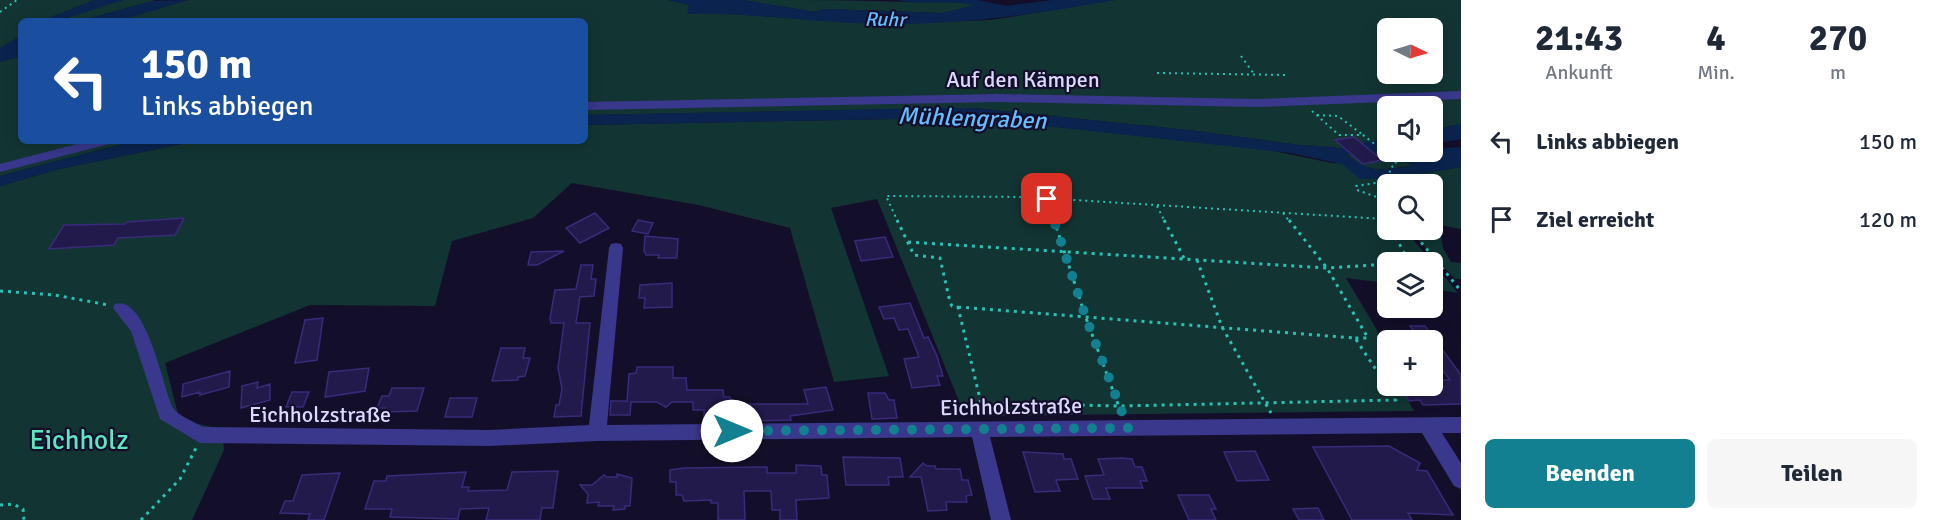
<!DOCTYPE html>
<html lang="de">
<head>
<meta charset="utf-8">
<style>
	:root { --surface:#fff; --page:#f6f6f7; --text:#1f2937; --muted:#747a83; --accent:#138091 }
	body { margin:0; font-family:Signika,sans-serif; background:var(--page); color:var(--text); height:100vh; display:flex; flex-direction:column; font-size:22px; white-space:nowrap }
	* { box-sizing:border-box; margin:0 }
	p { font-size:20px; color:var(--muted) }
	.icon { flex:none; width:33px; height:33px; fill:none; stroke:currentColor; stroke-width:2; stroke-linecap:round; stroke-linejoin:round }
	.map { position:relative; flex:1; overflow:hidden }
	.sheet { display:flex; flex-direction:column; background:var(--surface); width:480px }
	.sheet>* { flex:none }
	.guide { position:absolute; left:18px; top:18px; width:570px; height:126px; border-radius:9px; box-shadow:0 3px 15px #0003; background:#1a4fa0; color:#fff; overflow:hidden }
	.needle { width:39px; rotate:95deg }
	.fabs { position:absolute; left:1377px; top:18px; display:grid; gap:12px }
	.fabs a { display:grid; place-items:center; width:66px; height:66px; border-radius:9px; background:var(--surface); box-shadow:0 3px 15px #0003; font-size:30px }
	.pin { position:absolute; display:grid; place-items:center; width:51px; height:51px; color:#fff; margin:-26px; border-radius:12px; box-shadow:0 3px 9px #0006 }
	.me { position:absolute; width:66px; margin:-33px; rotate:90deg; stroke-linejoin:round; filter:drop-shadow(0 0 4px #0008) }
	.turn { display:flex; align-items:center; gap:21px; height:126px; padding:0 24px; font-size:27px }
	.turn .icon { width:78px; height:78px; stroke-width:2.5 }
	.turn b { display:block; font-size:42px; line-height:51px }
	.eta { display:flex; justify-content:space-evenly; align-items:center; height:102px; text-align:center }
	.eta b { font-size:36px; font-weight:800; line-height:42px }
	.cta { display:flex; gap:12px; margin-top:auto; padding:12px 24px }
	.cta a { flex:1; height:69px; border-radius:9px; background:var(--accent); color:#fff; font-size:24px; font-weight:800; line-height:69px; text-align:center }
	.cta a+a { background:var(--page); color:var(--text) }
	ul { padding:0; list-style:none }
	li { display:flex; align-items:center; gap:18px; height:78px; padding:0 24px }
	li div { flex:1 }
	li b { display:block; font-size:22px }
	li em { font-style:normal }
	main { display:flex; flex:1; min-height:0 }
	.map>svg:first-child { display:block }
	.green { fill:#123533; fill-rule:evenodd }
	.water { fill:#0a244f }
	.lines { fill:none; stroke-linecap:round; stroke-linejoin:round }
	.canal { fill:#0a244f; fill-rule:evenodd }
	.building { fill:#231a4c; stroke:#392b7a; stroke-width:1.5 }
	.path-far1 { stroke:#2ac2b6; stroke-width:2; stroke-dasharray:2 4; stroke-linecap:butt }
	.path { stroke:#2ac2b6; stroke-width:3; stroke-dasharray:3 5; stroke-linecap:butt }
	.minor { fill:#39388c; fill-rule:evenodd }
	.route { stroke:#138091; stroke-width:10; stroke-dasharray:0 18 }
	.labels { text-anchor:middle; stroke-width:4.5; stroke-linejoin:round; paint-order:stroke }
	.far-water-label { font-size:20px; font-style:italic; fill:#67bbff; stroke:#130f2a }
	.street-label { font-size:22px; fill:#dcd9ff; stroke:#130f2a }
	.water-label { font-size:24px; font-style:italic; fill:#67bbff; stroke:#130f2a }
	.near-park-label { font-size:27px; fill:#5de7c1; stroke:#130f2a }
</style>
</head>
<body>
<main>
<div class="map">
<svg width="1461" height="520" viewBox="0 0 1461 520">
	<rect width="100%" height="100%" fill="#130f2a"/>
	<path class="green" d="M0,0H94L42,21H21V36L0,48Z
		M123,0H156L80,21H60L84,11Z
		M188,0H669L689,5L688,14L715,13L880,24L991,20L1115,0H1461V93L1318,99L585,105V21H117ZM1388,28H1432V74H1388Z
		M742,0C798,0 853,0 908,2C932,3 954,0 977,5L943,13L824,9L815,12Z
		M21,56V141H95L0,167V62Z
		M1461,98V124L1433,130L1432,106H1388L1387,140L1364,143L1383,160L1405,162L1414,166L1377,170L1361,165L1386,179L1461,167V229L1439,225L1443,248L1451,262L1461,263V279H1455L1409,230H1432V184H1388V230H1405L1458,293L1433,289L1432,262H1388L1387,283L1346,278L1377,330L1387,358L1388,386H1400L1414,411L965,416L877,199L831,208L889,376L834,382L790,228L699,205L572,183L533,218L452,241L435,306L310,305L165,363L178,414L198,424L222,429L224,450L192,520H0V186L59,169L196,141H585V125L947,118L992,120L1259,148L1332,163L1360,164L1335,147L1299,145L1197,131L974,108L585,115V108L996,100L1143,102Z
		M109,141H134L0,176V170Z"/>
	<path class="water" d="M94,0H123C98,7 66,21 42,21Z
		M188,0L117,21H80L152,1Z
		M669,0H742L815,12L824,9L943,13L975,5C949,0 922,5 896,0H977L1007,6L1052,0H1115C1037,14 959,25 879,24C815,23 751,12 687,14L689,5Z
		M21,36V56L0,62V48Z
		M935,108H974L1197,131L1299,145L1335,147L1361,165L1377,170L1414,166L1405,162L1383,160L1364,142L1387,140L1388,152L1421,156L1433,149L1461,147V167L1386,179H1360L1342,164L1291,153L992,120L947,118L585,125V115Z
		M1461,124V139L1433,144V130Z
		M134,141H196L59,169L0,186V176Z"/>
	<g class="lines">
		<path class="canal" d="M1388,140V148L1333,157L1319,155L1317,152L1324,148L1333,149Z"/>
	</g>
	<path class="building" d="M1354,137L1382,160L1363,164L1335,140Z
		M595,213L609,228L580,243L566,228Z
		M184,218L175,235L118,238L114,245L49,249L64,225L125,224L127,222Z
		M638,220L653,223L648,234L632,231Z
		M645,236L678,239L677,258H658L659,255H646L644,251Z
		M885,237L893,257L861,261L855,241Z
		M564,251L537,265H528L531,252Z
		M581,265H593L591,279H596L594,296L580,297L576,323H590L581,416L554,417L556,405H559L562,389L558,368L564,323H551L550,318L555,290L576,289Z
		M672,283V307L644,308L645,298H639L640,285Z
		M910,303L924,338L928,337L937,356L943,376H937L940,385L912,388L904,359L919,357L908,329L899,330L894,318L884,319L879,307Z
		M323,318L317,360L295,363L305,320Z
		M1410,326H1425L1461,375V404L1423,405L1420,400L1409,401L1401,386H1432V380H1450L1432,356V340H1421Z
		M501,348H525L523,358H530L525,376L518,377V380L492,381Z
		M637,367H673V378H686L687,390H723L724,397H730V404H808L804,390L826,387L833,410L790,416L791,420L704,422V410H693V402H672L666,407L657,402H631L630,415H610L611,401H627L629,374L636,373Z
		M369,368L365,391L325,397L329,372Z
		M230,371L229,387L200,395V392L182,397L183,384Z
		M258,382L257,388L270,384V400L241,408L242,386Z
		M392,388H424L417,411L384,412L385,408H377L382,396H389Z
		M292,392H309L303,407H286Z
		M868,393H885L889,400H894L897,418L872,419Z
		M450,398H477L472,417H445Z
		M1389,446L1420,463L1417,470L1427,471L1453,515L1408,513L1412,520H1352L1313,447Z
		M1255,451L1269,480L1237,481L1224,452Z
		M1023,452L1063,454L1064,459H1071L1078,479L1056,480L1060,491L1035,492Z
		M843,457L900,458L903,477H888L889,485H846Z
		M1122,458L1132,459L1135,467H1142L1147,481H1140L1143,488H1106L1110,499H1093L1085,476L1104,475L1098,459Z
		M923,463L927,466H935L936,469H960L962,480H968L972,495L966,496L967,502H946L947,510L928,511L921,477H910Z
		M796,465L821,466L822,475H827L829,498L796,500L797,520H780V510H772L771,491H744L745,520H718V503H711V500L684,501L682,495H676V482H670V470L684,468L767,467V473H796Z
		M558,471L553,508H542L540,520H486L489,508L460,509L458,519L390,517L392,509H365L374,481H386L387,476L466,472L462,487H469L468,491L507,490L512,472Z
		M340,473L324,520H308L310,514L280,513L285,501H293L302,475Z
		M617,474L632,478L630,506H625V509L613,510L614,506H598L599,502L587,503L588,494L580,485H592L604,475L607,477H617Z
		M1178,495H1209L1216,509H1211L1216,520H1189Z
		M1318,508L1324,520H1299L1293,509Z"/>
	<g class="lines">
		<path class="path-far1" d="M0,12L17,0
			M1241,56L1254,74
			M1157,73L1287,75
			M1312,111L1339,135H1363L1394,159L1396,163L1390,169L1389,181L1356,186L1357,190L1388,201
			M1317,115L1338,116L1363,135
			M1047,199L1054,222
			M1157,206L1165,222
			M1283,213L1290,222
			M898,222L886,196L1025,197L1384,219L1387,222"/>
		<path class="path" d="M897,220L914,255L940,258L950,302L952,306L958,307
			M1054,220L1086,318L1122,415
			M1164,220L1184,258
			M1289,220L1327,268L1368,338H1355
			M1385,220L1388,223
			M1392,230L1409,262
			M1411,230L1461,291
			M908,242L1327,268L1388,264
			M1197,260L1222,327L1271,413
			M0,291L55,295L108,305
			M958,307L1355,338L1396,400L1120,406L981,403Z
			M0,505L13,504L23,509L24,520
			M141,520L180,479L196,448"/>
		<path class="minor" d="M1461,91V99L1256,107L997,102L585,110V102L997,94L1256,99Z
			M88,141H110L109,144L0,172V164Z
			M616,243L621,244L623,248L607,425L1461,417V433H1442L1461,463V489L1454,486L1422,433L990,437L1011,520H991L972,437L597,441L490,446L200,443L160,419L131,331L113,308L115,304C146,294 163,387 172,406C176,415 194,422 203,427L490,430L589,425L609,248L611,244Z"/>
	</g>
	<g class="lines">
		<path class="route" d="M732,431L1128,428L1086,318L1047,199"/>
	</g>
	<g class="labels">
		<g class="far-water-label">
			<text transform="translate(885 19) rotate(1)" y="7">Ruhr</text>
		</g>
		<g class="street-label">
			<text x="1023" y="87">Auf den Kämpen</text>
			<text transform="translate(1011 406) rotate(-1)" y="8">Eichholzstraße</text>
			<text x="320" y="422">Eichholzstraße</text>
		</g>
		<g class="water-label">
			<text transform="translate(972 118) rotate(2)" y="8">Mühlengraben</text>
		</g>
		<g class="near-park-label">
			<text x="79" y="449">Eichholz</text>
		</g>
	</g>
</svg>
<div class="fabs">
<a><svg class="needle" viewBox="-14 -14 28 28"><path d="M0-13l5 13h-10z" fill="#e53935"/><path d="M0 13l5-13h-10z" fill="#747a83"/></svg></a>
<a><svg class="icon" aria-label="sound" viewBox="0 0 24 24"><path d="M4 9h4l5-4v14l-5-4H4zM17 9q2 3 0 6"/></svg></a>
<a><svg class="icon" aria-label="search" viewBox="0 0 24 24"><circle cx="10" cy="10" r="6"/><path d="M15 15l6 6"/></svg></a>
<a><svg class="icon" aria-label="layers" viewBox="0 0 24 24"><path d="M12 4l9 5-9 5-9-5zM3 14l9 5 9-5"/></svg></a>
<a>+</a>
</div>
<div class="pin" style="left:1047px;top:199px;background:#d93025"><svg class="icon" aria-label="arrive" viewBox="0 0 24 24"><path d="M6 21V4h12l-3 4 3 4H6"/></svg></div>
<svg class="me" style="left:732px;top:431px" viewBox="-20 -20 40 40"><circle r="19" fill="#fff"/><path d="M0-13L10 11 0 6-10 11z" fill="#138091"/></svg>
<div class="guide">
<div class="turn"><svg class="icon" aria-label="left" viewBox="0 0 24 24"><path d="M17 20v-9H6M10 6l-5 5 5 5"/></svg><div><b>150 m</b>Links abbiegen</div></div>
</div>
</div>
<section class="sheet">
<div class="eta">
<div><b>21:43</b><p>Ankunft</p></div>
<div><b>4</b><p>Min.</p></div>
<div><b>270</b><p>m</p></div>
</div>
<ul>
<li><svg class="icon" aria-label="left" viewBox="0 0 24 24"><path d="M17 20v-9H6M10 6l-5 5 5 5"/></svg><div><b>Links abbiegen</b></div><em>150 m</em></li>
<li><svg class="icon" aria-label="arrive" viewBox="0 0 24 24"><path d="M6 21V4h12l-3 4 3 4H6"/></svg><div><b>Ziel erreicht</b></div><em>120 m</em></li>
</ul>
<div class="cta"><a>Beenden</a><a>Teilen</a></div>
</section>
</main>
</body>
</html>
